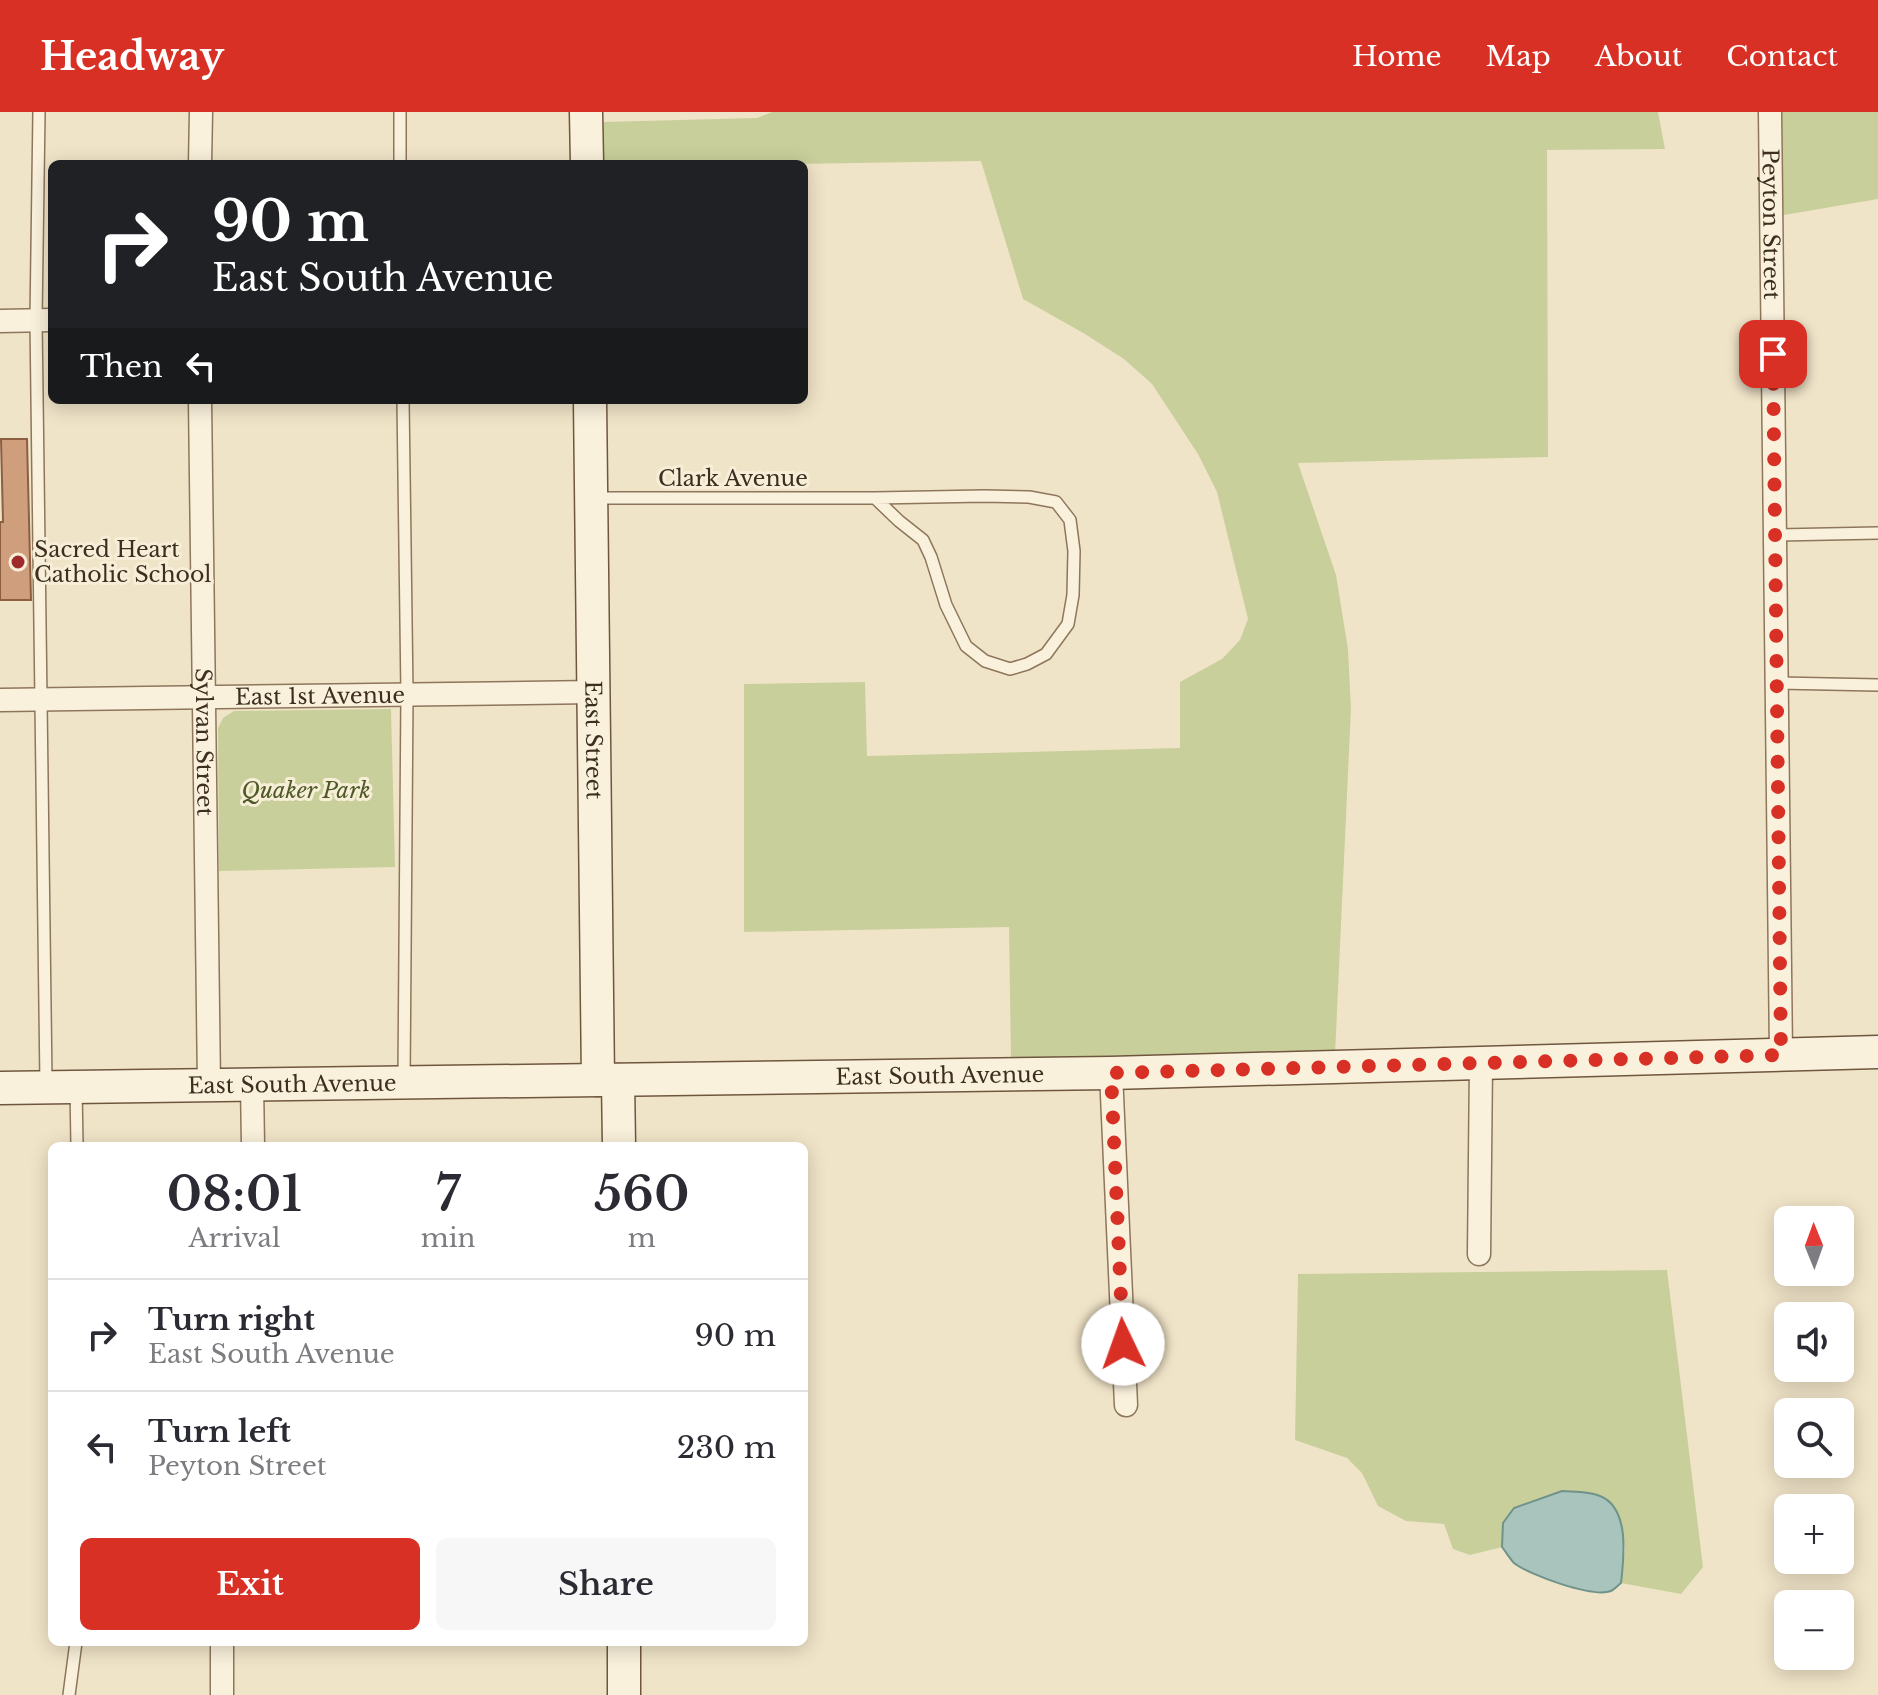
<!DOCTYPE html>
<html lang="en">
<head>
<meta charset="utf-8">
<style>
	:root { --surface:#fff; --page:#f7f7f7; --text:#2b2b33; --muted:#7c7c81; --line:#e1e1e2; --accent:#d93025 }
	body { margin:0; font-family:"Libre Baskerville",serif; background:var(--page); color:var(--text); height:100vh; display:flex; flex-direction:column; font-size:30px; white-space:nowrap }
	* { box-sizing:border-box; margin:0 }
	p { font-size:26px; color:var(--muted) }
	.icon { flex:none; width:44px; height:44px; fill:none; stroke:currentColor; stroke-width:2; stroke-linecap:round; stroke-linejoin:round }
	.map { position:relative; flex:1; overflow:hidden }
	.details { position:absolute; left:48px; top:1030px; width:760px; height:504px; display:flex; flex-direction:column; background:var(--surface); border-radius:12px; box-shadow:0 4px 20px #0003 }
	.details>* { flex:none }
	.guide { position:absolute; left:48px; top:48px; width:760px; height:244px; border-radius:12px; box-shadow:0 4px 20px #0003; background:#202124; color:#fff; overflow:hidden }
	.needle { width:52px; rotate:359deg }
	.tools { position:absolute; left:1774px; top:1094px; display:grid; gap:16px }
	.tools a { display:grid; place-items:center; width:80px; height:80px; border-radius:12px; background:var(--surface); box-shadow:0 4px 20px #0003; font-size:40px }
	.pin { position:absolute; display:grid; place-items:center; width:68px; height:68px; color:#fff; margin:-34px; border-radius:16px; box-shadow:0 4px 12px #0006 }
	.me { position:absolute; width:88px; margin:-44px; rotate:357deg; stroke-linejoin:round; filter:drop-shadow(0 0 6px #0008) }
	.turn { display:flex; align-items:center; gap:28px; height:168px; padding:0 32px; font-size:36px }
	.turn .icon { width:104px; height:104px; stroke-width:2.5 }
	.turn b { display:block; font-size:56px; line-height:68px }
	.then { display:flex; align-items:center; height:76px; padding:0 32px; background:#0003; gap:16px; font-size:30px }
	.eta { display:flex; justify-content:space-evenly; align-items:center; height:136px; text-align:center }
	.eta b { font-size:48px; font-weight:600; line-height:56px }
	.action { display:flex; gap:16px; margin-top:auto; padding:16px 32px }
	.action a { flex:1; height:92px; border-radius:12px; background:var(--accent); color:#fff; font-size:32px; font-weight:600; line-height:92px; text-align:center }
	.action a+a { background:var(--page); color:var(--text) }
	ul { padding:0; list-style:none }
	li { display:flex; align-items:center; gap:24px; height:112px; padding:0 32px; border-top:2px solid var(--line) }
	li div { flex:1 }
	li b { display:block; font-size:30px }
	li em { font-style:normal }
	header { display:flex; align-items:center; gap:48px; box-sizing:border-box; height:112px; padding:0 40px; background:var(--accent); color:#fff }
	header strong { font-size:38px }
	nav { display:flex; gap:44px; margin-inline-start:auto; font-size:28px }
	.map>svg:first-child { display:block }
	.green { fill:#c9cf9b }
	.water { fill:#a9c4bc; stroke:#6f938a; stroke-width:2 }
	.building { fill:#cf9f7d; stroke:#8d5f41; stroke-width:2 }
	.lines { fill:none; stroke-linecap:round; stroke-linejoin:round }
	.lane-casing { stroke:#8d765c; stroke-width:14 }
	.street-casing { stroke:#8d765c; stroke-width:25 }
	.secondary-casing { stroke:#6f573f; stroke-width:35 }
	.lane { stroke:#faf1dc; stroke-width:11 }
	.street { stroke:#faf1dc; stroke-width:22 }
	.secondary { stroke:#faf1dc; stroke-width:32 }
	.route { stroke:#d93025; stroke-width:14; stroke-dasharray:0 25.2 }
	.poi-dot { fill:#9e2a2b; stroke:#f7eed8; stroke-width:3 }
	.labels { text-anchor:middle; stroke-width:6; stroke-linejoin:round; paint-order:stroke }
	.street-label { font-size:22px; fill:#3d2e20; stroke:#f7eed8 }
	.poi-label { font-size:22px; fill:#3d2e20; stroke:#f7eed8; text-anchor:start }
	.park-label { font-size:22px; font-style:italic; fill:#4d5a26; stroke:#f7eed8 }
</style>
</head>
<body>
<header>
<strong>Headway</strong>
<nav><a>Home</a><a>Map</a><a>About</a><a>Contact</a></nav>
</header>
<div class="map">
<svg width="1878" height="1583" viewBox="0 0 1878 1583">
	<rect width="100%" height="100%" fill="#f0e4c8"/>
	<path class="green" d="M772,0H1658L1665,37L1547,38L1548,345L1298,351L1336,463L1348,537L1351,596L1335,943L1011,949L1009,815L744,820V572L865,570L867,644L1180,636V570L1222,547L1240,528L1248,507L1217,380L1198,342L1152,272L1124,247L1085,222L1023,187L981,49L793,52H602V10L757,6Z
		M1778,0H1878V87L1778,104Z
		M391,597L395,755L219,759L218,616L223,606L234,599Z
		M1667,1158L1703,1455L1681,1482L1621,1471L1625,1437L1622,1417L1503,1411L1502,1435L1470,1443L1453,1437L1444,1412L1406,1409L1378,1394L1362,1361L1347,1346L1295,1328L1298,1162Z"/>
	<path class="water" d="M1562,1379C1573,1380 1588,1379 1600,1384C1630,1396 1624,1445 1621,1471C1618,1473 1615,1477 1611,1479C1593,1486 1529,1463 1514,1451C1510,1447 1506,1440 1502,1435L1503,1411L1514,1396Z"/>
	<path class="building" d="M1,327H27L31,488H0V410H3Z"/>
	<g class="lines">
		<defs>
			<path id="lane" d="M39,0L36,208L46,971
				M400,0V52
				M403,288L407,582L404,967
				M984,384L1029,385L1056,390L1070,408L1074,439L1073,483L1068,512L1046,542L1027,552L1010,557L985,549L966,534L946,493L931,445L923,428L899,409L875,386Z
				M596,386H875
				M1775,423L1878,421
				M1777,571L1878,573
				M76,976L77,1034
				M69,1583L76,1530"/>
			<g id="street">
				<path id="s1" d="M1770,0L1781,943"/>
				<path d="M200,52L201,0"/>
				<path d="M0,209L52,208"/>
				<path id="s2" d="M200,288L209,973"/>
				<path id="s3" d="M0,588L594,580"/>
				<path d="M1111,961L1126,1293"/>
				<path d="M252,972L253,1034"/>
				<path d="M1479,1142L1481,951"/>
				<path d="M222,1530V1583"/>
			</g>
			<g id="secondary">
				<path d="M586,0L587,52"/>
				<path id="s4" d="M590,288L598,968"/>
				<path d="M618,968L619,1034"/>
				<path id="s5" d="M0,976L1111,961L1878,940"/>
				<path d="M624,1530V1583"/>
			</g>
		</defs>
		<use href="#lane" class="lane-casing"/>
		<use href="#street" class="street-casing"/>
		<use href="#secondary" class="secondary-casing"/>
		<use href="#lane" class="lane"/>
		<use href="#street" class="street"/>
		<use href="#secondary" class="secondary"/>
	</g>
	<g class="lines">
		<path class="route" d="M1123,1232L1111,961L1781,943L1773,242"/>
	</g>
	<circle class="poi-dot" cx="18" cy="450" r="8"/>
	<g class="labels">
		<g class="street-label">
			<text dy="8" stroke="none"><textPath href="#s1" startOffset="112">Peyton Street</textPath></text>
			<text x="733" y="374">Clark Avenue</text>
			<text dy="8" stroke="none"><textPath href="#s3" startOffset="320">East 1st Avenue</textPath></text>
			<text dy="8" stroke="none"><textPath href="#s4" startOffset="340">East Street</textPath></text>
			<text dy="8" stroke="none"><textPath href="#s2" startOffset="342">Sylvan Street</textPath></text>
			<text dy="8" stroke="none"><textPath href="#s5" startOffset="940">East South Avenue</textPath></text>
			<text dy="8" stroke="none"><textPath href="#s5" startOffset="292">East South Avenue</textPath></text>
		</g>
		<g class="poi-label">
			<text x="34" y="445">Sacred Heart<tspan x="34" dy="25">Catholic School</tspan></text>
		</g>
		<g class="park-label">
			<text x="306" y="686">Quaker Park</text>
		</g>
	</g>
</svg>
<div class="tools">
<a><svg class="needle" viewBox="-14 -14 28 28"><path d="M0-13l5 13h-10z" fill="#e53935"/><path d="M0 13l5-13h-10z" fill="#7c7c81"/></svg></a>
<a><svg class="icon" aria-label="sound" viewBox="0 0 24 24"><path d="M4 9h4l5-4v14l-5-4H4zM17 9q2 3 0 6"/></svg></a>
<a><svg class="icon" aria-label="search" viewBox="0 0 24 24"><circle cx="10" cy="10" r="6"/><path d="M15 15l6 6"/></svg></a>
<a>+</a>
<a>−</a>
</div>
<div class="pin" style="left:1773px;top:242px;background:#d93025"><svg class="icon" aria-label="arrive" viewBox="0 0 24 24"><path d="M6 21V4h12l-3 4 3 4H6"/></svg></div>
<svg class="me" style="left:1123px;top:1232px" viewBox="-20 -20 40 40"><circle r="19" fill="#fff"/><path d="M0-13L10 11 0 6-10 11z" fill="#d93025"/></svg>
<div class="guide">
<div class="turn"><svg class="icon" aria-label="right" viewBox="0 0 24 24"><path d="M7 20v-9h11M14 6l5 5-5 5"/></svg><div><b>90 m</b>East South Avenue</div></div>
<div class="then">Then<svg class="icon" aria-label="left" viewBox="0 0 24 24"><path d="M17 20v-9H6M10 6l-5 5 5 5"/></svg></div>
</div>
<section class="details">
<div class="eta">
<div><b>08:01</b><p>Arrival</p></div>
<div><b>7</b><p>min</p></div>
<div><b>560</b><p>m</p></div>
</div>
<ul>
<li><svg class="icon" aria-label="right" viewBox="0 0 24 24"><path d="M7 20v-9h11M14 6l5 5-5 5"/></svg><div><b>Turn right</b><p>East South Avenue</p></div><em>90 m</em></li>
<li><svg class="icon" aria-label="left" viewBox="0 0 24 24"><path d="M17 20v-9H6M10 6l-5 5 5 5"/></svg><div><b>Turn left</b><p>Peyton Street</p></div><em>230 m</em></li>
</ul>
<div class="action"><a>Exit</a><a>Share</a></div>
</section>
</div>
</body>
</html>
